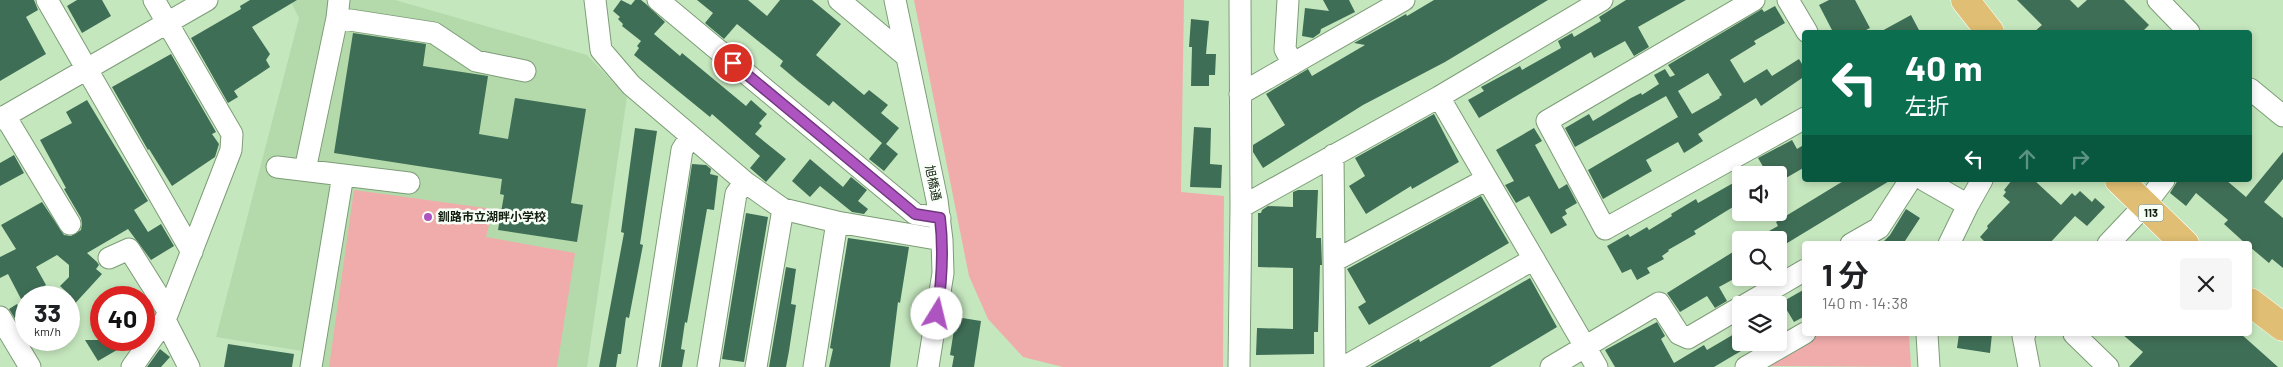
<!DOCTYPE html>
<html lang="ja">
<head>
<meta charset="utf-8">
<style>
	:root { --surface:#fff; --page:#f6f6f6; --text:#202124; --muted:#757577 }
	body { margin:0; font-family:Barlow,"Noto Sans JP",sans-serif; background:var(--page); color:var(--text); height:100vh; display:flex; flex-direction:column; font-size:19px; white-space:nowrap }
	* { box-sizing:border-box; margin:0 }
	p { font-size:16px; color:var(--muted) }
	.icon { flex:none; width:28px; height:28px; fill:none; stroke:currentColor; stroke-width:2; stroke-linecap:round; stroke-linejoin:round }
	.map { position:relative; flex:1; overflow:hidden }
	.details { position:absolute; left:1802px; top:241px; width:450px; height:95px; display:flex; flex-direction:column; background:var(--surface); border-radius:5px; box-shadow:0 2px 8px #0003 }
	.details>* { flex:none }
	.banner { position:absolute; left:1802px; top:30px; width:450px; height:152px; border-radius:5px; box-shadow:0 2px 8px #0003; background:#0b6e4f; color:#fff; overflow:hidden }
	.buttons { position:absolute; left:1732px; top:166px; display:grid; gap:10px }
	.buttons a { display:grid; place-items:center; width:55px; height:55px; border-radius:5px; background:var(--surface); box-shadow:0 2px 8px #0003; font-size:25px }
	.speed { position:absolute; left:15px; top:286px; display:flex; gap:10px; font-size:25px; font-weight:700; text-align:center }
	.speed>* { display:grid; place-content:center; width:65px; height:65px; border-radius:50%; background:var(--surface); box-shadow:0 2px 8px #0003; line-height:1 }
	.speed small { font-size:12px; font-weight:400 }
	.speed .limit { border:8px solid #d22; background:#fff; color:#111 }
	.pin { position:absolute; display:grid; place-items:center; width:42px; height:42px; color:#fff; margin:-21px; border:2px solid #fff; border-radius:50%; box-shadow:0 1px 5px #0007 }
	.me { position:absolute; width:55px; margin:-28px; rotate:9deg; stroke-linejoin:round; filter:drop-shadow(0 0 4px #0008) }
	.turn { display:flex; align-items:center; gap:18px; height:105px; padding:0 20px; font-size:22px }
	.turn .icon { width:65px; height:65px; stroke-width:2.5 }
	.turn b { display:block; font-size:35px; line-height:42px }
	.lanes { display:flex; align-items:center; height:48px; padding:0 20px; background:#0003; justify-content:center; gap:25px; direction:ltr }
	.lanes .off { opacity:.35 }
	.round { display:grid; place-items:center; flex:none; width:52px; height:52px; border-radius:5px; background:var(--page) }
	.headline { display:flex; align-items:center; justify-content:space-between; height:85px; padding:0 20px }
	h1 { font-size:30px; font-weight:700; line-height:38px }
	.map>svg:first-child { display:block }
	.built { fill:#b4daac }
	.green { fill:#f0acab }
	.building { fill:#3f6e56; fill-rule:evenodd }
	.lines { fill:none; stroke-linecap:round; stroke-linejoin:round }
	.minor-casing { stroke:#7c9c76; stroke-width:23 }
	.major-casing { stroke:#fff; stroke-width:29 }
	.minor { stroke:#fff; stroke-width:21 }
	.major { stroke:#e0be73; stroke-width:28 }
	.route-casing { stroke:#70377d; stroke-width:12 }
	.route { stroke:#ad54c1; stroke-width:9 }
	.poi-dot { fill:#ad54c1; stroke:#f8fff7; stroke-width:2 }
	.labels { text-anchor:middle; stroke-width:5; stroke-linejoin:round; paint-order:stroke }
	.shield { fill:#f8fff7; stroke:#566154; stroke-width:1 }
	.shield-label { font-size:11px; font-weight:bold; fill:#111d0e }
	.street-label { font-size:12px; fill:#111d0e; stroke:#f8fff7 }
	.poi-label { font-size:12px; font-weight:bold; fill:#111d0e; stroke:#f8fff7; text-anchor:start }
</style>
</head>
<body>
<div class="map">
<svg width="2283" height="367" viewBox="0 0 2283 367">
	<rect width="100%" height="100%" fill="#c5e7be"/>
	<path class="built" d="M290,0H395L587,55L627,97L587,367H300L302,351L216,337L299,18Z"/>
	<path class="green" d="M914,0H1184L1181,192L1224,196L1223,367H1063L1023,357L988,319L969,276Z
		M354,190L493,209L486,237L575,253L557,367H329Z
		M1820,334H1909L1911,367L1762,366Z"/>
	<path class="building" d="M0,0H34L38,10L26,17L46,54L0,81Z
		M77,0H102L111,16L82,33L67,6Z
		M250,0H297L252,27L270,54L266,60L270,67L234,91L238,97L228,103L191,38L241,9L240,6Z
		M621,0L631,5L635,0H641L646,4L665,22L654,34L680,56L682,53L746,106L751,100L767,114L759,123L762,126L755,134L786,159L766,182L750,168L760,156L712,114L710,117L634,55L639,48L637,46L641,41L622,26L623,24L618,19L620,17L613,11Z
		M697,0H748L767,16L780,0H812L841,24L816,55L864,95L869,90L888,105L881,113L899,128L886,144L898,154L884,171L869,159L882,143L833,101L829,106L799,82L780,66L783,61L737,24L724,39L705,23L713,13Z
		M1323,0H1349L1355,12L1321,29L1320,33L1313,38L1302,36L1305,8L1329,11Z
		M1434,0H1548L1445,62L1363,105L1263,168L1253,152V145L1285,125L1266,94L1308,69L1312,76L1365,45L1354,43L1406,14L1407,16Z
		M1626,0H1686L1638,27L1649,47L1634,56L1625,41L1594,58L1591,52L1479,118L1468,100L1484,91L1481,87L1520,66L1522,70L1561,48L1558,41L1572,33L1574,37L1601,21L1599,17Z
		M1829,0H1855L1870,28L1862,32H1833L1819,5Z
		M2017,0H2070L2078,8L2087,0H2124L2149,25L2142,32H2034L2042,25Z
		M1775,6L1785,23L1754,41L1756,44L1730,60L1744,83L1767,69L1772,76L1799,59L1805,69V76L1761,106L1756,98L1698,134L1703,141L1684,153L1678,142L1646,160L1652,171L1603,199L1588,170L1678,117L1666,96L1575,147L1565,128L1589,114L1593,121L1631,98L1641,93L1642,95L1659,84L1654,75L1665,69L1670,77L1675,75L1668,65L1762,9L1764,12ZM1708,73L1722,95L1719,97L1720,98L1692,114L1678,91Z
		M1911,15L1920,32H1880Z
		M1191,19L1209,21L1206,54H1216L1215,75H1209V86H1191L1192,47H1189Z
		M353,33L426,44L423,66L488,76L479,134L508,139L515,98L586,109L571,203L583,205L577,242L498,230L504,195L500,194L502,179L334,153Z
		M171,54L216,132L212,134L219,144L215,157L172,186L149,149L148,150L112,87Z
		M87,100L148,201L134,210L148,232L161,224L174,246L151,260L128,229L87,253L97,262L99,265L96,269L102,274L69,310V294L60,286L69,277V265L57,255L36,267L46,285L21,299L8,274L0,278V257L16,249L1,225L42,202L64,235L71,236L81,230L82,224L81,218L64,189L66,188L40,140L72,123L66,112Z
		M1434,114L1459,162L1412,189L1411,186L1366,214L1349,186L1365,176L1355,158Z
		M1194,127L1211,128L1210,164L1222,165L1221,188L1190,187Z
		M635,128L657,131L640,244L643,245L629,318L626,317L621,354H618L616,367H599L624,233L621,232Z
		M1534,128L1542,141L1535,145L1559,189L1567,184L1577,203L1565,210L1567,214L1562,217L1567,225L1551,234L1529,196L1516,203L1505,185L1514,181L1496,150Z
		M1792,140L1797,149L1805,144V167L1779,182V175H1768L1758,158Z
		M2283,152V179L2264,202L2283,218V268L2272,259L2269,263L2250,247V244H2246L2224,224L2228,220L2196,193L2186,206L2170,193L2178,180H2226L2246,197Z
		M14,155L24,173L0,186V163Z
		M810,159L843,187L851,177L867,190L858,201L868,209L864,214L852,212L820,186L810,197L792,181Z
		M692,164L706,165L711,169L710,174L718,176L714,210L707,209L687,323L685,322L681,349L685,350L682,367H661Z
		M1845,180H1891L1779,248V240H1753L1778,226L1776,222Z
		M2012,180H2034L2061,205L2072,193L2075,196L2080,191L2092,202L2095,198L2105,207L2087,226L2075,216L2049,244H1987L1980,237L1988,228L1987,226L2010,202L2003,196L2006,192L2004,190Z
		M1735,182L1741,193V202L1694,231L1696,234L1668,250L1669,251L1662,256L1664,259L1647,268L1650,273L1637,280L1631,269L1622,273L1607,246L1628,234L1630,237L1647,227L1649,230L1672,216L1671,214L1696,199L1698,203Z
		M1298,190H1318L1316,238H1321L1322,265H1320L1318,332H1314V354L1256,355L1257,328L1293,329V268L1258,267V213H1261L1262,210L1268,206L1293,207V192Z
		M1481,196L1509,243L1369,325L1358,307L1366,302L1347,269Z
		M1906,209L1920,218L1903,244H1881L1890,235Z
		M746,213L768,217L744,362L722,359Z
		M848,238L909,247L900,303L898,302L890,367H829L833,349L830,348Z
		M1741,247V275L1719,287L1727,301L1715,308L1707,296L1680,312L1667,293Z
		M786,267L796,269L791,304L796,305L789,351L786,367H769Z
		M1530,278L1557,327L1490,367H1370L1419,339L1420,342Z
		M1805,289V316L1794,322L1782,302Z
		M17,304L26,320L19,325L9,309Z
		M956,317L981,321L974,367H952L954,356L950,355Z
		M1657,322L1665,336L1661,339L1674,363L1704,345L1707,350L1741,330V351L1714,367H1615L1605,350Z
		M1959,334H1992L1990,353L1957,348Z
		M2122,334H2241L2278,367H2129L2143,352Z
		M85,340H134L98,361Z
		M228,344L294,354L292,367H224Z
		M160,349L170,357L161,367H147Z"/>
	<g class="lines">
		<defs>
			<path id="minor" d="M47,0L192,252
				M595,0L601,50L631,85L745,182L783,209L837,222L942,240
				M658,0L915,214L940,218
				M839,0L906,56
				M895,0L937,200L942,240L943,273L928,367
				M1288,0L1285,49L1293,64
				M1754,0L1547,121L1605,229L1805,118
				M1788,0L1807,32
				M2158,0L2189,32
				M337,18L434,33L476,61L525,71
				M2250,89L2283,116
				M1240,94L1404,0
				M1439,97L1597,367
				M5,116L70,224
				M0,119L207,0
				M1333,155L1335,367
				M277,167L409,183
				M305,170L337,18L339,0
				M1924,180L1968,205
				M1241,207L1439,97L1602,0
				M1851,244L1879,228L1910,180
				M1949,244L1968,205L1982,180
				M2108,244L2144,206L2164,180
				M109,258L129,249L168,311
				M1334,261L1487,179
				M1745,305L1805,270
				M0,317L30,367
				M165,320L189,367
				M1927,334L1929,367
				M2025,334L2023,336L2029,367
				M2074,334L2108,367
				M132,367L165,320L231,150L232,134L154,0
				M311,367L343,175
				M648,367L682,150L691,136
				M708,367L736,194L745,182
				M756,367L783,209
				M814,367L837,222
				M1239,367L1241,207L1240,0
				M1344,367L1534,259
				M1551,367L1659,303L1679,334L1688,338L1741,307
				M1746,367L1805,333"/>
			<path id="major" d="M1965,0L1990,32
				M2119,180L2185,244
				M2250,302L2283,327"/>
		</defs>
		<use href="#minor" class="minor-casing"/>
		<use href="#major" class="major-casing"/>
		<use href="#minor" class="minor"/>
		<use href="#major" class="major"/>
	</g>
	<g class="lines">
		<defs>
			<path id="route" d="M733,63L915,214L940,218C944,251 942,281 937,314"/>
		</defs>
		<use href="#route" class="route-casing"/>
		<use href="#route" class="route"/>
	</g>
	<circle class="poi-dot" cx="428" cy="217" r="5"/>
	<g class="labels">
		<rect class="shield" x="2138.5" y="204.5" width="25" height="17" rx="4"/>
		<g class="shield-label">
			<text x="2151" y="217">113</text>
		</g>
		<g class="street-label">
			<text transform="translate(933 183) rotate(78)" y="4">旭橋通</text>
		</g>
		<g class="poi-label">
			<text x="438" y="221">釧路市立湖畔小学校</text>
		</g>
	</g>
</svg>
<div class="buttons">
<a><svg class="icon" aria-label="sound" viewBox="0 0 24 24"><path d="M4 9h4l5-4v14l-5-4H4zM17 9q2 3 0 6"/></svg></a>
<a><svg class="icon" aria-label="search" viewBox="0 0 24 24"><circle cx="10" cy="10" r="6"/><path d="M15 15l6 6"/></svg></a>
<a><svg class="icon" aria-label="layers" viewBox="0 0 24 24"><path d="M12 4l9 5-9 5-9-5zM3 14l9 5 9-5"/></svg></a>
</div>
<div class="speed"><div>33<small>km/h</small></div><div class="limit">40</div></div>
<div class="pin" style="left:733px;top:63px;background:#d93025"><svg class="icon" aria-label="arrive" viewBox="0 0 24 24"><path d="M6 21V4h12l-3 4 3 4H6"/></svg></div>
<svg class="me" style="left:937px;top:314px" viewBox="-20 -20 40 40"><circle r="19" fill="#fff"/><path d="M0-13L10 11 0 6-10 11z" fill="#ad54c1"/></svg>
<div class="banner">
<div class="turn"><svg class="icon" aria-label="left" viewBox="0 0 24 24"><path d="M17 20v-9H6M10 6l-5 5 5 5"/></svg><div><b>40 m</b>左折</div></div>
<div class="lanes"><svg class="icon" aria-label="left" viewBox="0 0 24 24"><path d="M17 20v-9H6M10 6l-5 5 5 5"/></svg><svg class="icon off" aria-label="ahead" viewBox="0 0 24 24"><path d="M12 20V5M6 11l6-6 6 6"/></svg><svg class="icon off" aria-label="right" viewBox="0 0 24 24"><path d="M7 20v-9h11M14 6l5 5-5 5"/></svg></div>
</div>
<section class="details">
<div class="headline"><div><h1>1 分</h1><p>140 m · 14:38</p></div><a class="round"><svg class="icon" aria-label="close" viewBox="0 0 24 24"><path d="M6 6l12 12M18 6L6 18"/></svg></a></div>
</section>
</div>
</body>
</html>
